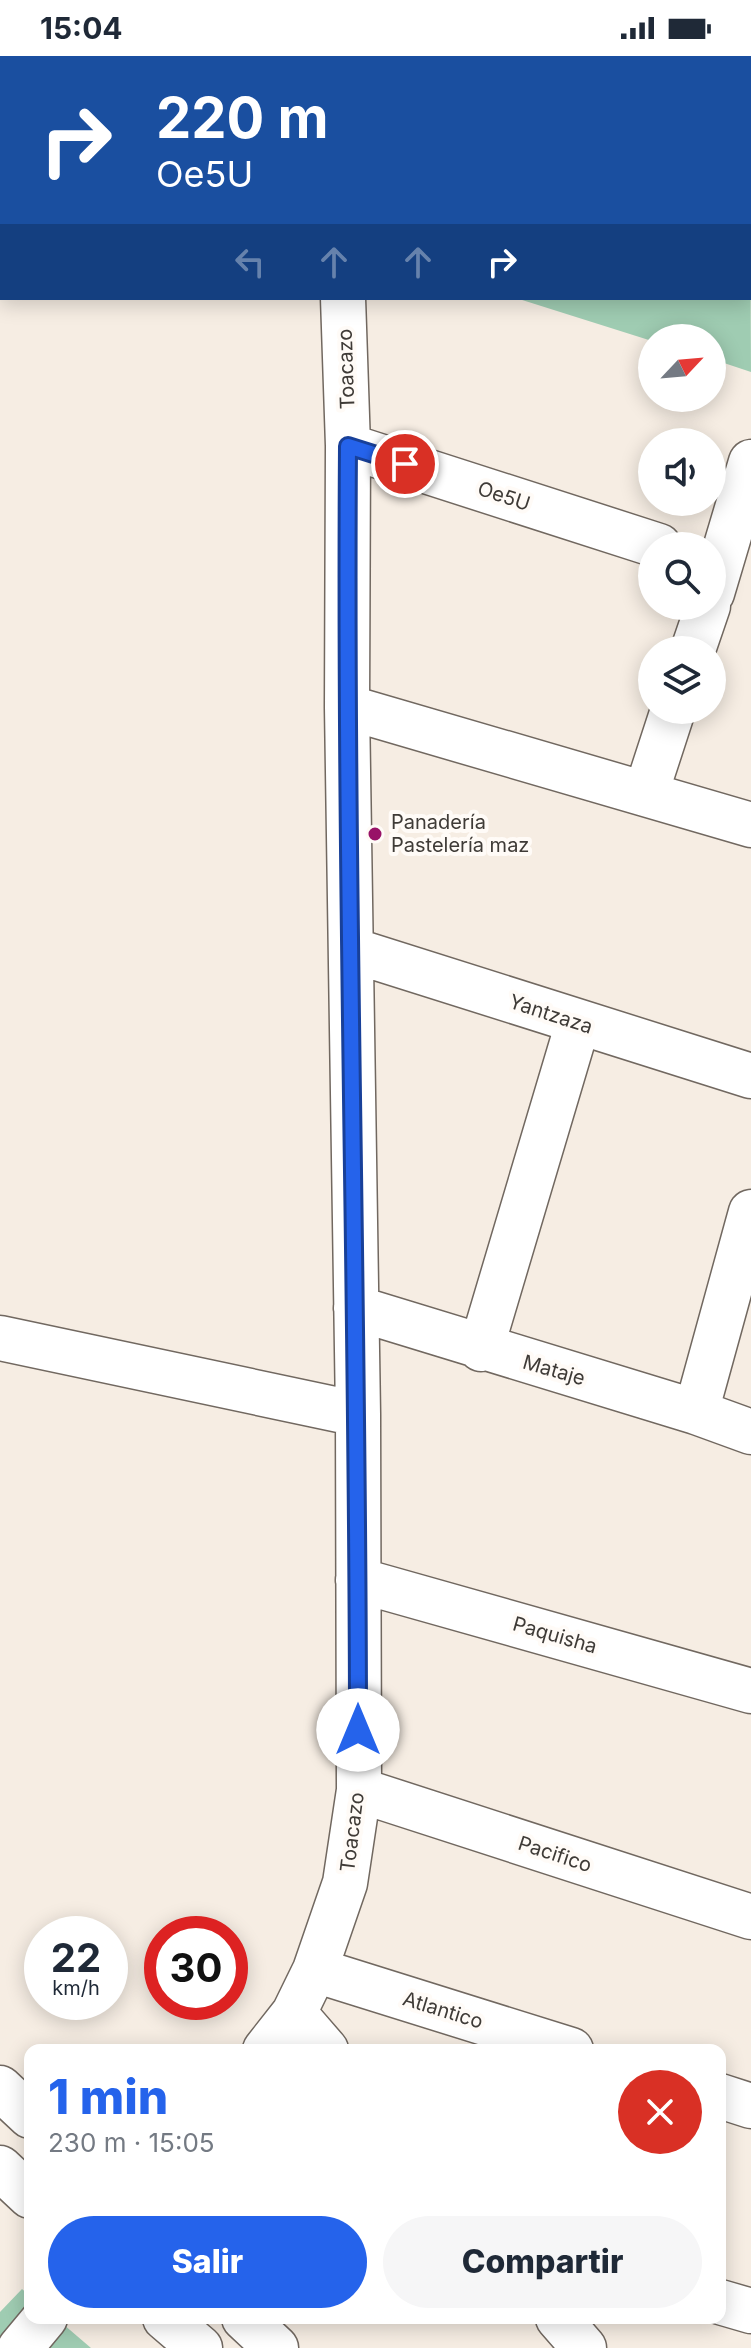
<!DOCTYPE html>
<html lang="es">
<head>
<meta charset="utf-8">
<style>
	:root { --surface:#fff; --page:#f6f6f7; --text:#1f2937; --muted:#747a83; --accent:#2563eb }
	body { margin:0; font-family:Inter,sans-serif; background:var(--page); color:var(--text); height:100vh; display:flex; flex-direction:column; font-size:30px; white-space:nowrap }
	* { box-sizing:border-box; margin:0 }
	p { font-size:26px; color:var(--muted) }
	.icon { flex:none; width:44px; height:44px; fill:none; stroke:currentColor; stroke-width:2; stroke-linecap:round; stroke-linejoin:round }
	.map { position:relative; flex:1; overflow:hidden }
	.details { position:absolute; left:24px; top:1988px; width:702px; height:280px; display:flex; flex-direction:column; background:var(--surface); border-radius:16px; box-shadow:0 4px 20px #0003 }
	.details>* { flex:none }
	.banner { position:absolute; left:0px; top:0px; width:752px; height:244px; box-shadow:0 4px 20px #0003; background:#1a4fa0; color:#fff; overflow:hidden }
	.needle { width:52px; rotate:64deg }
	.buttons { position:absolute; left:638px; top:268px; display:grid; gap:16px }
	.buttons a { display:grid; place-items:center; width:88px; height:88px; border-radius:50%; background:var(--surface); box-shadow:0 4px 20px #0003; font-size:40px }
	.speed { position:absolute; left:24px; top:1860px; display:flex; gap:16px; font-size:40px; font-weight:700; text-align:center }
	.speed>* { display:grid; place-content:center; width:104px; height:104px; border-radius:50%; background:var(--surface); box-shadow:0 4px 20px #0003; line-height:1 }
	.speed small { font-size:20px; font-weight:400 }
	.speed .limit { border:12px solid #d22; background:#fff; color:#111 }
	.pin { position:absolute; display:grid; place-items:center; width:68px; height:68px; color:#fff; margin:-34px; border:4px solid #fff; border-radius:50%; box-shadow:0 2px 8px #0007 }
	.me { position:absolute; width:88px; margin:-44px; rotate:0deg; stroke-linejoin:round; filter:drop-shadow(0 0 6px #0008) }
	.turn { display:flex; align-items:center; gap:28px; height:168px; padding:0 24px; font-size:36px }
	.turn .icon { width:104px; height:104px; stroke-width:2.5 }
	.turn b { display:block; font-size:56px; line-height:68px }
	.lanes { display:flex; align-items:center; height:76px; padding:0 24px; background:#0003; justify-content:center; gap:40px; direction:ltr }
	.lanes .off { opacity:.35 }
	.round { display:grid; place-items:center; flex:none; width:84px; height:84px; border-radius:42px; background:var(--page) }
	.headline { display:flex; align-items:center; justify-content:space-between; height:136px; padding:0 24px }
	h1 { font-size:48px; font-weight:800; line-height:60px; color:var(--accent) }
	.cta { display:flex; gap:16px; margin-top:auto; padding:16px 24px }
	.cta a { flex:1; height:92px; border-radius:48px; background:var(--accent); color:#fff; font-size:32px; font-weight:800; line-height:92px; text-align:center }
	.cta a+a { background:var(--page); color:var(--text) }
	.status { display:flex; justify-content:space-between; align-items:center; height:56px; padding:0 40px; background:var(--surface); direction:ltr }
	.status svg { height:22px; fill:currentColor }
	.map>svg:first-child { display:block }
	.green { fill:#9fccb2 }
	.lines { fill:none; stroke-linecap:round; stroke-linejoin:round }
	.minor-casing { stroke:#716860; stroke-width:47 }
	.minor { stroke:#fff; stroke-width:44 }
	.route-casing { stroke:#184099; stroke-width:20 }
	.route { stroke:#2563eb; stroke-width:14 }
	.poi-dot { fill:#981267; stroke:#fffbf7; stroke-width:3 }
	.labels { text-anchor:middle; stroke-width:8; stroke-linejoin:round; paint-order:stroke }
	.street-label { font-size:20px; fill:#3f3b37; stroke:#fffbf7 }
	.poi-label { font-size:20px; fill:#3f3b37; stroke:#fffbf7; text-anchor:start }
</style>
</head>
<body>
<div class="status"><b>15:04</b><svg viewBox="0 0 49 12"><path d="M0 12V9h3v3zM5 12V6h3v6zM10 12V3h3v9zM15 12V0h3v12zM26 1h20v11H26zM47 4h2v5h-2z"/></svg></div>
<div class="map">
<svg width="751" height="2292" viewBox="0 0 751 2292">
	<rect width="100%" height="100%" fill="#f6ede3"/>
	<path class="green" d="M750,98L751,316L712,303V282H652V285L519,243L750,242Z
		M22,2233L30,2240V2262H56L91,2292H0V2256Z"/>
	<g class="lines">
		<defs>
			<path id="minor" d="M337,0V2
				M0,90H2
				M348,390L659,490
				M712,537L751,406
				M693,594L708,550
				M347,651L751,769
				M646,737L673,654
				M352,894L751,1020
				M356,1252L696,1356L751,1376
				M0,1282L358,1358
				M481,1293L578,967
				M696,1356L751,1156
				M358,1524L751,1635
				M359,1734L751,1861
				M315,1914L571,1994
				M294,1957L326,1994
				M265,1994L294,1957L315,1914L345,1827L359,1734L358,1358L347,651L348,390L343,242
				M0,2032L30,2060
				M720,2040L751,2050
				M0,2112L30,2140
				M720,2246L751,2255
				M165,2262L200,2292
				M244,2262L276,2292
				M558,2262L584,2292
				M20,2292L45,2262"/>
		</defs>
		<use href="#minor" class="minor-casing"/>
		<use href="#minor" class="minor"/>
	</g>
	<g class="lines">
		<defs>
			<path id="route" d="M358,1674C358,1246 345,818 348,390L405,408"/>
		</defs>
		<use href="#route" class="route-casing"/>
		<use href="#route" class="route"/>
	</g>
	<circle class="poi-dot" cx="375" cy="778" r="8"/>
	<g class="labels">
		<g class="street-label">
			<text transform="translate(346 313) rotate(-92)" y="7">Toacazo</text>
			<text transform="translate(504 440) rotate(18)" y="7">Oe5U</text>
			<text transform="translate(551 958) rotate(18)" y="7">Yantzaza</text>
			<text transform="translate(554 1314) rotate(16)" y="7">Mataje</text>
			<text transform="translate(555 1579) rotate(16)" y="7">Paquisha</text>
			<text transform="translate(352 1776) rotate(-83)" y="7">Toacazo</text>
			<text transform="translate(555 1798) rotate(18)" y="7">Pacifico</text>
			<text transform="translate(443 1954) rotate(17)" y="7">Atlantico</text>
		</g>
		<g class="poi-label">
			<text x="391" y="773">Panadería<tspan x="391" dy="23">Pastelería maz</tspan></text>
		</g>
	</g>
</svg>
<div class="buttons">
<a><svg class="needle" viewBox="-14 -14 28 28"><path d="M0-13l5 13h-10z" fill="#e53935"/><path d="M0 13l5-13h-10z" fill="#747a83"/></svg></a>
<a><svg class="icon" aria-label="sound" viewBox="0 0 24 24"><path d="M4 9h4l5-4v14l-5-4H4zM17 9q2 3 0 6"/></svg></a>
<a><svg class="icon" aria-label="search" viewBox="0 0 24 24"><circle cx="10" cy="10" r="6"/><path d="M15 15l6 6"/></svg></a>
<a><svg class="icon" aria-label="layers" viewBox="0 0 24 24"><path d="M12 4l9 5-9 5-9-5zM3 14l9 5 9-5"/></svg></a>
</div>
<div class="speed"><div>22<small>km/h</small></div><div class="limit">30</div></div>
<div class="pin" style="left:405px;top:408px;background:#d93025"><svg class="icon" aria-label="arrive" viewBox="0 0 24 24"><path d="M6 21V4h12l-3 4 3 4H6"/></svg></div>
<svg class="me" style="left:358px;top:1674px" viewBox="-20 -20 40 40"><circle r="19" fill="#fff"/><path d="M0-13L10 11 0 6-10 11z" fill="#2563eb"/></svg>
<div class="banner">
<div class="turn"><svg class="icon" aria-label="right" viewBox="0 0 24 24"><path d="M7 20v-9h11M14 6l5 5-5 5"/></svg><div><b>220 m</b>Oe5U</div></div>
<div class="lanes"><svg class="icon off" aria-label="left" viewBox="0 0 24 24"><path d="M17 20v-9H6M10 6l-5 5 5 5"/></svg><svg class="icon off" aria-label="ahead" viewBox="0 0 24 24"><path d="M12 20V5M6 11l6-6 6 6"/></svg><svg class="icon off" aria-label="ahead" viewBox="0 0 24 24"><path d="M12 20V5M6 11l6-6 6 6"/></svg><svg class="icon" aria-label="right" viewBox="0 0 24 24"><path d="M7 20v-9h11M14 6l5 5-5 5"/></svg></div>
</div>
<section class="details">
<div class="headline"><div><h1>1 min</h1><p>230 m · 15:05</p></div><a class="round" style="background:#d93025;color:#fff"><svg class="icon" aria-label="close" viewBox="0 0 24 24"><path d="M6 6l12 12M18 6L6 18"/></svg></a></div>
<div class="cta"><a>Salir</a><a>Compartir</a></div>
</section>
</div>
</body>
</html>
